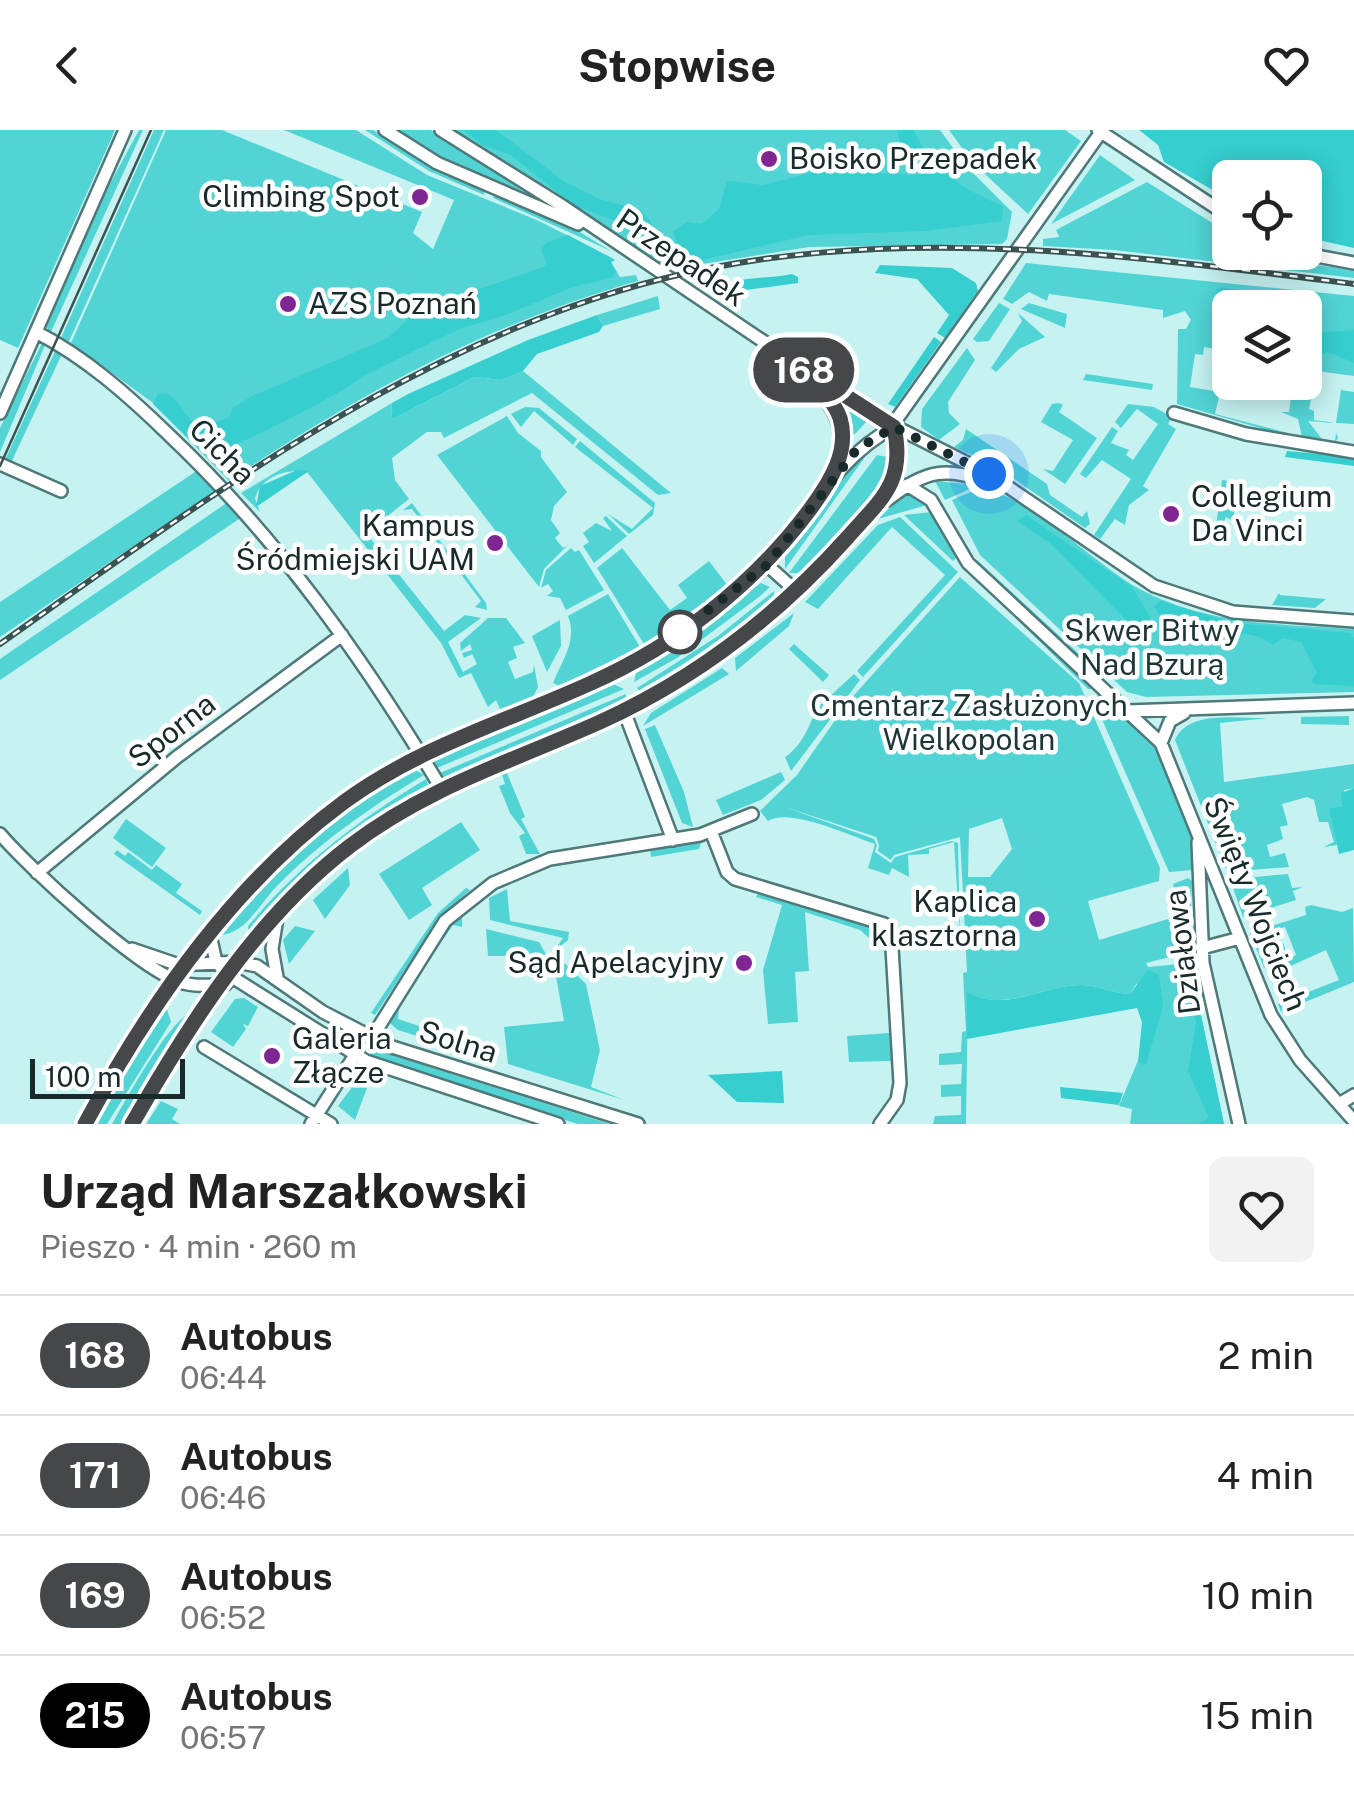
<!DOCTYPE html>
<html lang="pl">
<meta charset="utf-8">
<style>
body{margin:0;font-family:"Public Sans",sans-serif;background:#f2f2f2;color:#222;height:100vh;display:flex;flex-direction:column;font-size:38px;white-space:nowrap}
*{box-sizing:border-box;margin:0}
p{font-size:32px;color:#767676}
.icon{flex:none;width:55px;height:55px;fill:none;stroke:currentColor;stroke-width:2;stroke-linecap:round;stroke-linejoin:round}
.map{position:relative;height:994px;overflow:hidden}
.drawer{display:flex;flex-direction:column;background:#fff;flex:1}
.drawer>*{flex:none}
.badge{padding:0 20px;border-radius:32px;font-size:35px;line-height:65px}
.fabs{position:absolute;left:1212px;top:30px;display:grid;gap:20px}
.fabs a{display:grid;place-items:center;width:110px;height:110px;border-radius:15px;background:#fff;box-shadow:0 5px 25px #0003;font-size:50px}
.scale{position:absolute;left:30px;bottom:25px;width:155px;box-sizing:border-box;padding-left:10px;border:5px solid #192a2a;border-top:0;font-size:28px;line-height:35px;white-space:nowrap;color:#192a2a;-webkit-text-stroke:8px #fff;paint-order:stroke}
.you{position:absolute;width:50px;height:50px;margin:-25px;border:8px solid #fff;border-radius:50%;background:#1a73e8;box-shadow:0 0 0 15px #1a73e833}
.map>.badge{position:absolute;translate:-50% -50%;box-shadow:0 0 0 5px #fff}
.round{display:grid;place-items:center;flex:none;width:105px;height:105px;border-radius:15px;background:#f2f2f2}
.headline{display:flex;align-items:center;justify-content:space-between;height:170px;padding:0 40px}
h1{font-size:48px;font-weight:700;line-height:75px}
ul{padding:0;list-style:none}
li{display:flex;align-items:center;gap:30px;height:120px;padding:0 40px;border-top:2px solid #e0e0e0}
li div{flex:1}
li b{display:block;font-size:38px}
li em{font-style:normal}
li .badge{min-width:110px;font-weight:700;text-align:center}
header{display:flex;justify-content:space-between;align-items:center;height:130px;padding:0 40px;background:#fff;font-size:45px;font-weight:700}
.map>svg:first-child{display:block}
.green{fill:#52d4d5;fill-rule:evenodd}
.forest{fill:#36cecf}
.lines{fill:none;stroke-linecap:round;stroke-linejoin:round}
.minor-casing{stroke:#4f7878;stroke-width:16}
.minor{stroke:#fff;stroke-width:11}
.tram{stroke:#3b5252;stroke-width:2.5}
.rail-casing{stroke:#3b5252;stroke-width:6}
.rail{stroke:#fff;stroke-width:2.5;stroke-dasharray:8;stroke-linecap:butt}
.line-casing{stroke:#fff;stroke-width:22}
.line{stroke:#45484a;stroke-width:15}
.walk{stroke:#192a2a;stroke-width:10;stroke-dasharray:0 18}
.poi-dot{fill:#7f2693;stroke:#fff;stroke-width:4}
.stop-dot{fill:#fff;stroke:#45484a;stroke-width:5}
.labels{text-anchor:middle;stroke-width:9;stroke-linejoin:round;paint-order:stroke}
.poi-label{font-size:30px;fill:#192a2a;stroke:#fff;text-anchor:start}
.street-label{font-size:30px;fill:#192a2a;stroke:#fff}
.park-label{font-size:30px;fill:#1e3736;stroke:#fff}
</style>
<header><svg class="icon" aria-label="back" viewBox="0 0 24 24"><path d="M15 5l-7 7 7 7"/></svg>Stopwise<svg class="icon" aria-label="heart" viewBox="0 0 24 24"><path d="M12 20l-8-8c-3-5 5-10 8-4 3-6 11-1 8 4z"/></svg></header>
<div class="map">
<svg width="1354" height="994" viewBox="0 0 1354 994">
<rect width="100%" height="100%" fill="#c6f3f2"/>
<path class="green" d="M 0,0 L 115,0 L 18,218 L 0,210 Z
M 139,0 L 143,0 L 50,204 L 46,195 L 107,59 Z
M 154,0 L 164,0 L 67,216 L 60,210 Z
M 166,0 L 222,0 L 422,82 L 413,103 L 433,119 L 454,70 L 284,0 L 356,0 L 427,45 L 539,91 L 608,126 L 615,130 L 611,132 L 620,147 L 636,145 L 638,151 C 490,193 357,265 229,351 L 153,273 L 71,213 Z
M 365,0 L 373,0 L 424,32 L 485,60 L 484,65 L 429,41 Z
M 393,0 L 431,0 L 526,63 L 447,32 Z
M 451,0 L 940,0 L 967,37 L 1012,82 L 1007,109 L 1002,114 L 809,117 L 664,140 Z
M 949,0 L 1065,0 L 1081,11 L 1028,84 L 973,33 Z
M 1100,25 L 1135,50 L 1051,94 Z
M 1147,52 L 1222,99 L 1223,89 L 1230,94 L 1230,122 L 1276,123 L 1309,134 L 1354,140 L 1354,148 L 1114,120 L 1043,116 L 1043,109 L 1059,107 L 1056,100 Z
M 495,64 L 565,93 L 611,121 L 493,68 Z
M 1026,133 L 1354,166 L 1354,246 L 1317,241 L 1309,279 L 1314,281 L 1314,290 L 1336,293 L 1341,260 L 1354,262 L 1354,294 L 1308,291 L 1322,309 L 1335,311 L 1336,303 L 1338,307 L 1336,312 L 1302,307 L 1298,289 L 1281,282 L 1289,282 L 1293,253 L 1305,252 L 1305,178 L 1230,178 L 1230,221 L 1204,217 L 1203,225 L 1195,224 L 1190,257 L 1220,262 L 1215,284 L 1288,303 L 1284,305 L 1177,274 L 1178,199 L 1186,199 L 1191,190 L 1185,181 L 1163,188 L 1163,180 L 1049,164 L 1047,171 L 1029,162 L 1012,174 L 1003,169 Z
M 658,166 L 660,179 L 603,196 L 597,185 Z
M 999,173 L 1010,179 L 989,211 L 977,212 L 973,209 Z
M 1029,173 L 1067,184 L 1065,198 L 1021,179 Z
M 1018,183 L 1045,207 L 1019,219 L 996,242 L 991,238 L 1022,191 Z
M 42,213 L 46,213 L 0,322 L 0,298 Z
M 967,218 L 975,230 L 948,272 L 949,283 L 960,294 L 939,310 L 921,297 L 922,279 Z
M 56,219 L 62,224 L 10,335 L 4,332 Z
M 523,241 L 671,363 L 658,365 L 532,263 L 444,308 L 441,302 L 427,302 L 392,328 L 395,350 L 409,369 L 366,403 L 444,501 L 465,485 L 481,488 L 448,512 L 463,542 L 477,534 L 472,524 L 464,528 L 462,523 L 472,520 L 470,514 L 461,521 L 460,513 L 488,488 L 506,488 L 525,513 L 513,517 L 517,528 L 508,532 L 515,549 L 533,542 L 534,535 L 538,557 L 533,567 L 500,579 L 496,570 L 488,577 L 471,543 L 459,548 L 441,513 L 307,342 C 286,338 262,347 255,368 L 260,382 L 241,363 L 392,273 L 391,290 L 474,247 L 502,250 Z
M 1086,244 L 1153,254 L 1152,260 L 1083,250 Z
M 837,268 L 867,291 L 854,305 L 846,301 Z
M 1059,273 L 1063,275 L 1059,282 L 1097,308 L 1065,354 L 1043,339 L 1053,341 L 1073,310 L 1041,292 L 1052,274 Z
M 1128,274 L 1154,277 L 1172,287 L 1168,294 L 1176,299 L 1143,356 L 1149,360 L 1129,375 L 1125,395 L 1115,389 L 1100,409 L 1094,405 L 1131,349 L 1102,330 L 1086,348 L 1080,344 L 1112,297 L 1118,301 L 1111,313 L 1129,320 L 1126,325 L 1133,330 L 1158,294 L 1137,279 L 1121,298 L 1115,292 Z
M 525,277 L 539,278 L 577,309 L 573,315 L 534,281 L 521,297 L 511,284 Z
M 507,286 L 518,303 L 541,321 L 541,327 L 567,362 L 554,376 L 551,390 L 560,403 L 555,408 L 563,418 L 568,415 L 544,439 L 539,457 L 437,325 Z
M 966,299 L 1047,354 L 1050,365 L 1082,387 L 1087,381 L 1090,394 L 1085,398 L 997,337 L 954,317 L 963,310 Z
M 580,311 L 655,373 L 653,385 L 629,404 L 608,384 L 632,399 L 653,378 L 575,317 Z
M 864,323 L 865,327 L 785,439 L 785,423 L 853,328 Z
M 877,325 L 892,328 L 881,360 L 805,443 L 789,443 Z
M 198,340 L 216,360 L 0,507 L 0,472 Z
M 1222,350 L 1238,352 L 1233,391 L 1226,387 L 1222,397 L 1216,396 Z
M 935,351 L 976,355 L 977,356 L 945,370 Z
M 980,358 C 1026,364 1094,433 1136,457 C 1204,495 1278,494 1354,499 L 1354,562 L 1146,567 L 1127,562 L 980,425 L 952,370 Z
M 905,363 L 911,363 L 927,375 L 878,389 Z
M 228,372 L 239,389 L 0,550 L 0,529 Z
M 412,373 L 486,473 L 487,480 L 475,477 L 481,471 L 412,379 L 403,380 Z
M 932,382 L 956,428 L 953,431 L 904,385 Z
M 606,386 L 627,406 L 594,433 L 583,416 L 589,412 L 583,403 L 596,393 L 612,401 L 603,388 Z
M 900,387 L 958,442 L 863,547 L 857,541 L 945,445 L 892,397 L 818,479 L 805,472 L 878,395 Z
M 571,418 L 575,422 L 579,420 L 604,460 L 566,480 L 560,468 L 547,466 L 553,461 L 548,454 L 541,458 L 546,440 Z
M 622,418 L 670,480 L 687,468 L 678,455 L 709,431 L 728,456 L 644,514 L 597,438 Z
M 977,430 L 1102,545 L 1101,548 L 975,432 Z
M 967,440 L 1093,557 L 1092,559 L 1088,559 Z
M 960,447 L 1079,553 L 1160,738 L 1159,751 L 1088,771 L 1099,810 L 1168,789 L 1190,822 L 1146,833 L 1148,837 L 1190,833 L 1224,994 L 1130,994 L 1132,979 L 1119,976 L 1152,897 L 1137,853 L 1130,864 C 1113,864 1099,855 1084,855 C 1042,854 1009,883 968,863 L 966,994 L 933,994 L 935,986 L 961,985 L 961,966 L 941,967 L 941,955 L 961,954 L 962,934 L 939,935 L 939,924 L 961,922 L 962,902 L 966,901 L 963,843 L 967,842 L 960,707 L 894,725 L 891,730 L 878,721 L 879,715 L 876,707 L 785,677 L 874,709 L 877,715 L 875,722 L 891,733 L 895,727 L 952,711 L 958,713 L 960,806 L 954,712 L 929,719 L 929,724 L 908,725 L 909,747 L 892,738 L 889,745 L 868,738 L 875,714 C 851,706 789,677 768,691 L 760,681 L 797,645 L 847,573 ZM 1002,688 L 1012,719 L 990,747 L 968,747 L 969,699 Z
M 761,453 L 770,457 L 759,467 L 677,528 L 634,552 L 638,535 Z
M 774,461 L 774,472 C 735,507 690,536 645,563 L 639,561 L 637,558 L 718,506 Z
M 1279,463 L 1280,465 L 1326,469 L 1315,478 L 1272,475 Z
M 608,464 L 640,517 L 559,556 L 553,553 C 561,532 578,511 568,486 Z
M 794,483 L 789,496 L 736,541 L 735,528 Z
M 560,490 L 561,516 L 547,542 L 532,506 Z
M 794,514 L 829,545 L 823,552 L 789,519 Z
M 722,538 L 729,544 L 643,596 L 651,583 Z
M 854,544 L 860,550 L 791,641 L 785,627 C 800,618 811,595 815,580 Z
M 609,552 L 624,559 L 437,638 L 434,629 L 440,621 Z
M 1099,563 C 1117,579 1137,594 1152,613 C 1171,637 1199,711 1193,740 L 1169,742 L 1094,571 Z
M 626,564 L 625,574 L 446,649 L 440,643 Z
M 1349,586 L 1349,595 L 1301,594 L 1301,587 Z
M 1268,588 L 1220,593 L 1224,652 L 1354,634 L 1354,658 L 1344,660 L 1344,673 L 1331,686 L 1337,715 L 1323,717 L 1334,712 L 1328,692 L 1319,692 L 1314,670 L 1307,667 L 1282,674 L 1288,695 L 1280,697 L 1283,709 L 1267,715 L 1270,727 L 1285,723 L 1289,737 L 1227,742 L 1175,610 C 1188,579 1240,589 1268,588 Z
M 655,595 L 684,662 L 693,697 L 682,693 L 645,599 Z
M 410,637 L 424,645 C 369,678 320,712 275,758 C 259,775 244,806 218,805 L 306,707 Z
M 781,642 L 785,650 L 761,670 L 723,685 L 716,670 Z
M 507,643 L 525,687 L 521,689 L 540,724 L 526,724 L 519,706 L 525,703 L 510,683 L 499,656 L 505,654 L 502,645 Z
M 426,649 L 429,657 L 344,713 L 249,803 L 248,796 C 299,735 358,690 426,649 Z
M 126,689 L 166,718 L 152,737 L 113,708 Z
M 461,692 L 480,720 L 422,758 L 432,775 L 409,790 L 379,744 Z
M 702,710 L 699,719 L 651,727 L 650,718 Z
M 117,720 L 125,726 L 128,722 L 152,740 L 156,735 L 182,754 L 176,763 L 202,781 L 200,785 L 114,724 Z
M 348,738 L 350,755 L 325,789 L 313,770 Z
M 1288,744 L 1292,758 L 1303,757 L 1293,761 L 1296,770 L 1243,787 L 1230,749 Z
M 1188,748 L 1192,751 L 1190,799 L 1184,797 L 1173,754 Z
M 466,758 L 470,760 L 441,786 L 375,885 L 371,883 L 438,783 Z
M 507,759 L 510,791 L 569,802 L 568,810 L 553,822 L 586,854 L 600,920 L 591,957 L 624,970 L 508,934 L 504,897 L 564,891 L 552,824 L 563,808 L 490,790 L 489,768 Z
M 759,762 L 876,797 L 887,809 L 887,824 L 860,800 L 805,782 L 809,841 L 795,842 L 798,892 L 768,894 L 763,840 L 782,775 L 756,767 Z
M 1311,775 L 1342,782 L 1353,778 L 1354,852 L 1281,882 L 1278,874 L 1339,850 L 1326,820 L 1284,839 L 1280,834 L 1283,813 L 1289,828 L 1296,825 L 1285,797 L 1267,802 L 1271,814 L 1277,812 L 1278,823 L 1264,838 L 1250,803 L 1306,785 L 1305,777 Z
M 462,781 L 462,797 L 453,795 L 400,871 L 398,889 L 474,914 L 484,920 L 484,927 L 398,900 L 385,889 L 441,801 Z
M 295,796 L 315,801 L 289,834 L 283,810 Z
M 486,799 L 539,812 L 547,826 L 548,849 L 545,826 L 488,826 Z
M 244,868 L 258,877 L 248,896 L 243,894 L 246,899 L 233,917 L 211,902 L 235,869 Z
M 166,876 L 171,892 L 107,994 L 92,994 Z
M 194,881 L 122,994 L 112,994 C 126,970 170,887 194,881 Z
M 889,903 L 891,931 L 849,932 L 847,906 Z
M 367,915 L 395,926 L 610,994 L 578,994 L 391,936 L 362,922 Z
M 361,945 L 370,950 L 355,990 L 338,976 Z
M 161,971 L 178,979 L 172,989 L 180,994 L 146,994 Z"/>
<path class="forest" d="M 464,0 L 496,0 L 565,52 L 599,69 L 641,80 L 651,92 L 649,99 L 636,99 L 573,75 L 511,25 L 482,15 Z
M 897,0 L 913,0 C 936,43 961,58 1003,76 L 1002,91 L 925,101 L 809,105 L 690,133 L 681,131 L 673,101 L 687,92 L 702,94 L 719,79 L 727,51 L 763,55 L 818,41 L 922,45 L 927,36 L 901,18 Z
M 1139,0 L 1354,0 L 1354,118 L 1305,107 L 1305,48 L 1230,48 L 1230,70 L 1164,32 L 1158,15 Z
M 568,105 L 615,130 L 611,132 L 616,142 L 611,148 L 573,157 L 503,186 L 459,199 L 361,247 C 350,260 222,326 204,324 L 153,274 L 158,264 L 168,264 C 194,284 183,304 228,288 L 233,278 L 252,266 L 388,208 L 416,181 L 543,137 L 547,133 L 541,120 L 546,113 Z
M 880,135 L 952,138 L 976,153 L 978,161 L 945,208 L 937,203 L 949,185 L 917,149 L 875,143 Z
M 792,144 L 798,147 L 798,153 L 739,161 L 731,169 L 715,163 C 729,144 769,150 792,144 Z
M 1223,157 L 1295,171 L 1299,177 L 1255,177 L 1218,167 L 1216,160 Z
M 597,185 L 603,196 L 599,202 L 537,224 L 523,241 L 502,250 L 474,247 L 391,290 L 392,273 L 408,264 L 528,210 Z
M 1305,187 L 1314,203 L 1354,200 L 1354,233 L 1328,222 L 1305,227 Z
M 934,207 L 941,212 L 895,277 L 888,274 Z
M 1287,321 L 1354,327 L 1354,336 L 1285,327 Z
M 297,340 L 309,341 L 256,377 L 260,356 Z
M 1026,385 L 1132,457 L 1151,488 L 1141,494 L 1125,489 L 1051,414 L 1017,391 Z
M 1161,471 L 1234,493 L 1350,503 L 1354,508 L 1354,556 L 1314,554 L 1311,550 L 1317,543 L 1301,512 L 1283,508 L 1273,515 C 1245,495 1233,511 1205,500 L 1196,504 L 1170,502 L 1154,476 Z
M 1354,658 L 1354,720 L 1339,724 L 1329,679 L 1342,676 L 1341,663 Z
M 1190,833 L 1224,994 L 1197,994 L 1209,988 L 1188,941 L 1196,892 L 1180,840 L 1181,835 Z
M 1148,840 L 1159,845 L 1163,876 L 1146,935 L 1138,932 L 1142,892 L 1137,878 L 967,909 L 967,862 C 1008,884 1042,854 1083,855 C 1099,855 1113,864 1130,864 Z
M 782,941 L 784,973 L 737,972 L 708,945 Z
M 1060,957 L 1123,963 L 1119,975 L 1061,968 Z"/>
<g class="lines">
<g class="minor-casing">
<path id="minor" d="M 385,0 L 437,33 L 578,94
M 441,0 L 564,77 L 874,286 L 989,344 L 1154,456 L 1233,482 L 1354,491
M 1098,0 L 1230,87
M 1295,122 L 1354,133
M 36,202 C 85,227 129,266 168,304 C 278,408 364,529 441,658
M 806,248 C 837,278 848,298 835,340
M 0,283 L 125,0
M 1174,283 L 1246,304 L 1354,322
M 0,334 L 61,361
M 907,355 L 931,370 L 968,433 L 1161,613 L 1271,885 L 1300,930 L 1354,991
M 887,370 C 928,339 945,336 993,354
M 767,435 L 796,461
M 624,581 L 673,710
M 1127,581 L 1354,573
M 1161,613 L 1170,591 L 1184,583
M 711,701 L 727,742 L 735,749 L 884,794 L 891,801 L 900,953 L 897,970 L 880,994
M 0,704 C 30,739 138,838 180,852 C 194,857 211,855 226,854
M 1198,712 L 1203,833 L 1239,994
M 37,743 L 177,627 L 342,505
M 277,788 L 272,819 L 277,847
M 210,805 L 216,832 L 229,845 L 366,931 L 558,994
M 1202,818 L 1240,808
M 132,819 L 179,835 L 237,832 L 257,836 L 323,882 L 389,916 L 638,994
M 371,909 L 445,791 L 493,753 L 550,729 L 700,705 L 752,684
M 204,917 L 331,994
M 1339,974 L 1354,965
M 85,994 C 165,847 272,701 423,623 C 477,596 536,579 591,554 C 635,533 676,507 714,478 C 736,462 760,445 777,423 C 814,377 840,325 894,297
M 132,994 C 191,892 260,782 356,711 C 434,654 514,631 600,592 C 689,552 771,492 836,419 C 855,399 884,375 894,350 C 902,329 891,309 896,290 L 1101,2
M 311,994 L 355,925"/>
</g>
<use href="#minor" class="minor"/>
<path class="tram" d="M 0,336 L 151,0"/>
<g class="rail-casing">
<path id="rail" d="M 0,514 C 225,355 459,179 738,133 C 943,99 1150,128 1354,154"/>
</g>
<use href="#rail" class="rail"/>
</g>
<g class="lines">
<g class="line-casing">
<path id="line" d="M 85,994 C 149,875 234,753 344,672 C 419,617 505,592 589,554 C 677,515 754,455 811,378 C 830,352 850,321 840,288 C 832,264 801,243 784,226 L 894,297 C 906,353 881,369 847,408 C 778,485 695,549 600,592 C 513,631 427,657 350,716 C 257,787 190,893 132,994"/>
</g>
<use href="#line" class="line"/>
<path class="walk" d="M 680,502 L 767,435 L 857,319 L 894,297 L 989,344"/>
</g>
<g class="poi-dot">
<circle cx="769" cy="29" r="10"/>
<circle cx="420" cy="67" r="10"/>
<circle cx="288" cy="174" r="10"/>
<circle cx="1171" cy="384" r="10"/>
<circle cx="495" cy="413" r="10"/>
<circle cx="1037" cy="789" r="10"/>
<circle cx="744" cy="833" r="10"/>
<circle cx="272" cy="926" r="10"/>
</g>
<circle class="stop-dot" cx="680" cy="502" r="20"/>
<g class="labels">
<g class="poi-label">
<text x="789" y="39">Boisko Przepadek</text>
<text x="400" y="77" text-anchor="end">Climbing Spot</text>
<text x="308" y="184">AZS Poznań</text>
<text x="1191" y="377">Collegium<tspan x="1191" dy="34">Da Vinci</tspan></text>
<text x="475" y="406" text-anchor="end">Kampus<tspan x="475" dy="34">Śródmiejski UAM</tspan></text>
<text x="1017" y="782" text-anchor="end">Kaplica<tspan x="1017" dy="34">klasztorna</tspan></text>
<text x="724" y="843" text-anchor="end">Sąd Apelacyjny</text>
<text x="292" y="919">Galeria<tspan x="292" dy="34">Złącze</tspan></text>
</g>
<g class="street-label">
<text transform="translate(681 128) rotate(34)" y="10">Przepadek</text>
<text transform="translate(222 322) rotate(45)" y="10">Cicha</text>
<text transform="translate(172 601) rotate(-38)" y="10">Sporna</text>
<text transform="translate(1255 774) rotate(68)" y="10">Święty Wojciech</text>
<text transform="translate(1183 822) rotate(-97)" y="10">Działowa</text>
<text transform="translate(458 912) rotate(17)" y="10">Solna</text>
</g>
<g class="park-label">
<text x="1152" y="511">Skwer Bitwy<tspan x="1152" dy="34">Nad Bzurą</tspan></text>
<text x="969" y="586">Cmentarz Zasłużonych<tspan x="969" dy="34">Wielkopolan</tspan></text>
</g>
</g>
</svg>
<div class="fabs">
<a><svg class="icon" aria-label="locate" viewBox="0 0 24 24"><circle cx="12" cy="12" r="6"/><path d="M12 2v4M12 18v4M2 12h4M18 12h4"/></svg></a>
<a><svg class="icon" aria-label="layers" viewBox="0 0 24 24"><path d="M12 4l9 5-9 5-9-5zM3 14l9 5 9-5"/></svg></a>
</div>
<div class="scale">100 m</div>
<div class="you" style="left:989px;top:344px"></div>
<b class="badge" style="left:804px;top:240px;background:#45484a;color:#fff">168</b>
</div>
<section class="drawer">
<div class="headline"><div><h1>Urząd Marszałkowski</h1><p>Pieszo · 4 min · 260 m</p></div><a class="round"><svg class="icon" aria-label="heart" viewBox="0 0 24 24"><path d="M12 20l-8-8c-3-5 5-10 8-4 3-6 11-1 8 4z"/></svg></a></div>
<ul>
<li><span class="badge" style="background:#45484a;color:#fff">168</span><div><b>Autobus</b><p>06:44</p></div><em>2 min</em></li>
<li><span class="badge" style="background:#45484a;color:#fff">171</span><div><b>Autobus</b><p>06:46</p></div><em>4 min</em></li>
<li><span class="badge" style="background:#45484a;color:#fff">169</span><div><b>Autobus</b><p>06:52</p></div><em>10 min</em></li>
<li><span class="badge" style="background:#000;color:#fff">215</span><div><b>Autobus</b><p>06:57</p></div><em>15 min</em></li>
</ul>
</section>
